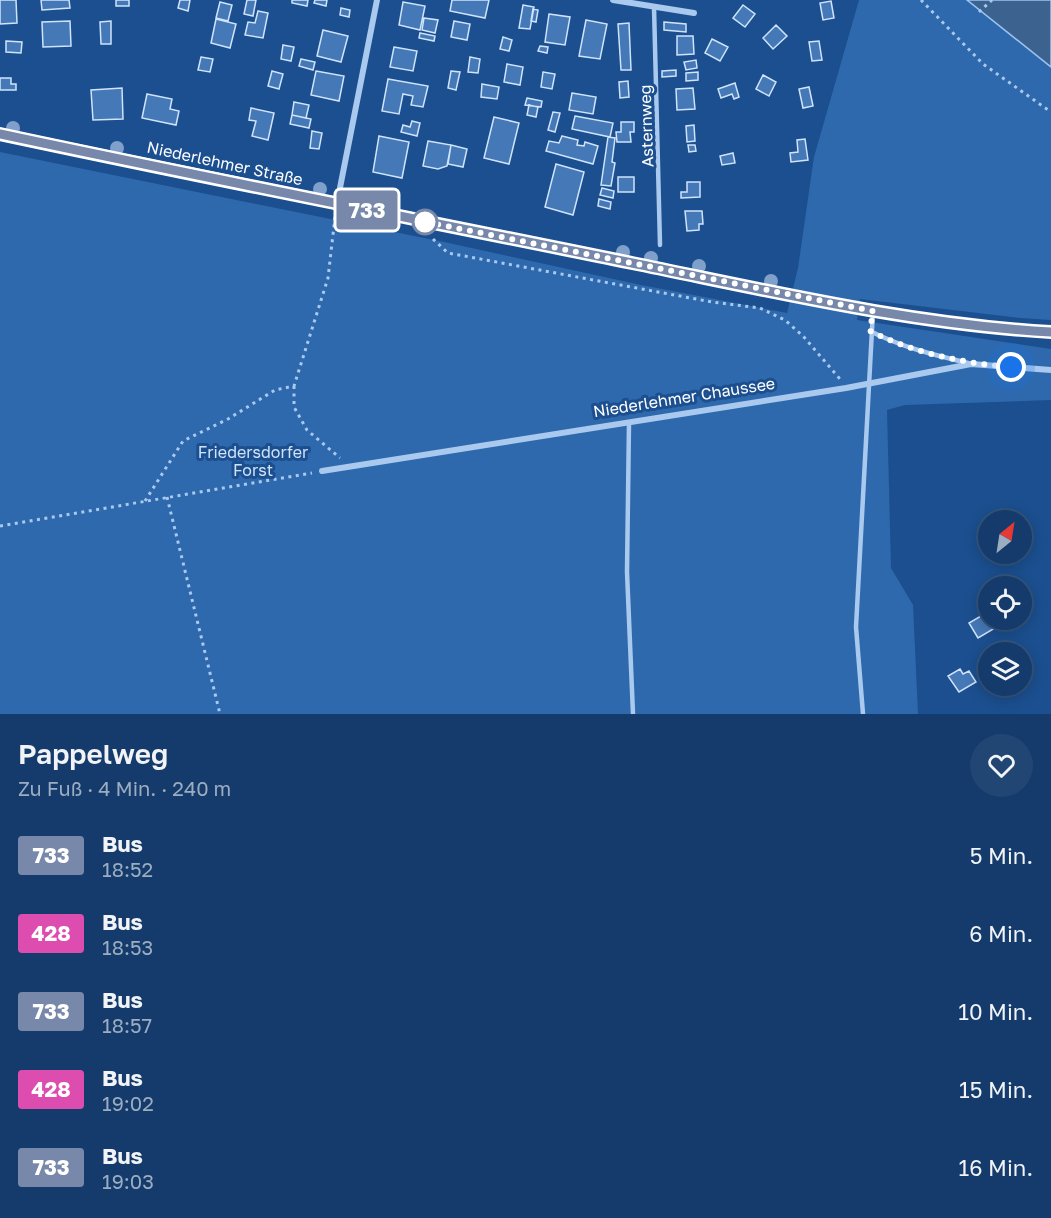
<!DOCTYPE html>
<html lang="de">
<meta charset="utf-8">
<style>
body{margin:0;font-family:"Golos Text",sans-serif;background:#214673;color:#f1f3f6;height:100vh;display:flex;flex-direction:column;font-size:22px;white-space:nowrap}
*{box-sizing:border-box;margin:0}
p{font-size:20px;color:#9dadc1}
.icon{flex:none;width:33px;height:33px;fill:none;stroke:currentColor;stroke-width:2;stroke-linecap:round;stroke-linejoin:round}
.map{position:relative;height:714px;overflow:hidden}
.sheet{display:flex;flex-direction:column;background:#143b6b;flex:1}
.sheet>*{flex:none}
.badge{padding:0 12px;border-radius:4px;font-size:21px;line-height:39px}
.needle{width:39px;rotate:30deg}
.fabs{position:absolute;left:978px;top:510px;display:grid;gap:12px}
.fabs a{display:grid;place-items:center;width:54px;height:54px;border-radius:50%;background:#143b6b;box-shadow:0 3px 15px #0003,0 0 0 2px #33557e;font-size:30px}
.you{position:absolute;width:30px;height:30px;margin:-15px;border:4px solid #fff;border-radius:50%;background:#1a73e8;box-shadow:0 0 0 9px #1a73e833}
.map>.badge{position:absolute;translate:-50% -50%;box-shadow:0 0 0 3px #fff}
.round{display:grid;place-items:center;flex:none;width:63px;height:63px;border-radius:32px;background:#214673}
.overview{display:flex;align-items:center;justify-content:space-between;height:102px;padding:0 18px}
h1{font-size:28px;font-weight:600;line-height:45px}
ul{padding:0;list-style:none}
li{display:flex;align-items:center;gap:18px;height:78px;padding:0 18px}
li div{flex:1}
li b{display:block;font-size:22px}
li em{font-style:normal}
li .badge{min-width:66px;font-weight:700;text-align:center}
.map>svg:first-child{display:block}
.green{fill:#2e69ad}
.water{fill:#3c6290;stroke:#9cc4f0;stroke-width:1.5}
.building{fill:#4478b7;stroke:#cfe3fa;stroke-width:1.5}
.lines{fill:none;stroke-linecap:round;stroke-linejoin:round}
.path{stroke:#a9c9ee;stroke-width:3;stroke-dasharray:3 4.5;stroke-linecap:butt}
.service{stroke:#a9c9ee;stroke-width:4.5}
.minor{stroke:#a9c9ee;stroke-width:6}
.secondary{stroke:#d6e6fa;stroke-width:12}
.tree{fill:#7ea0ca}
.line-casing{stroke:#fff;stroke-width:14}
.line{stroke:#78a;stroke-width:9}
.walk{stroke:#fff;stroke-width:6;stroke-dasharray:0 10.8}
.stop-dot{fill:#fff;stroke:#78a;stroke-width:3}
.labels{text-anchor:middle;stroke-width:6;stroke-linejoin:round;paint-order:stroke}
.street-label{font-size:16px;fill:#fff;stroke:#1b4f8f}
.park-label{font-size:16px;fill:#cfe3fa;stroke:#1b4f8f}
</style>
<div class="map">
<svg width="1051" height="714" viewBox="0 0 1051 714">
<rect width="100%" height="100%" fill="#1b4f8f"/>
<path class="green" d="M 859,0 L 967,0 L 1051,67 L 1051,320 L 1020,318 L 860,299 L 857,320 L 1051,349 L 1051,400 L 905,405 L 887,410 L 891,568 L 913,605 L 918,714 L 0,714 L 0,152 L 444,242 L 641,285 L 787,313 L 798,268 L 814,157 Z"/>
<path class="water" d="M 967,0 L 1051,0 L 1051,67 Z"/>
<path class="building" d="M 0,0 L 16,0 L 17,23 L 0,24 Z
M 41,0 L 69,0 L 70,8 L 42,10 Z
M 116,0 L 129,0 L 129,6 L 116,6 Z
M 180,0 L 190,0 L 188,11 L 178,8 Z
M 247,0 L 256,0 L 253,16 L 244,14 Z
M 292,0 L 308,0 L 307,6 L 292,3 Z
M 315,0 L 327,0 L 326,6 L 314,3 Z
M 452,0 L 489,0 L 485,18 L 450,11 Z
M 831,1 L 834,18 L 823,20 L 820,3 Z
M 220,2 L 232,5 L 228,21 L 216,18 Z
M 403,2 L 425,6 L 420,30 L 399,25 Z
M 523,5 L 534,7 L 530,29 L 519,28 Z
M 743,5 L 755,14 L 745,27 L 733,18 Z
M 341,8 L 350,10 L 349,17 L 340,15 Z
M 533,9 L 538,10 L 536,22 L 531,21 Z
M 258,11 L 268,13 L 263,38 L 245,35 L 248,22 L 255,23 Z
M 549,14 L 570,17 L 565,45 L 545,42 Z
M 424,18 L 438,20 L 435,33 L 422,30 Z
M 216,19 L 236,24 L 230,48 L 211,43 Z
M 586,20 L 607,24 L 600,59 L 579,56 Z
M 70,21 L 71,46 L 43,47 L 42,22 Z
M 111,21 L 111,44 L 101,44 L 100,22 Z
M 454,21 L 470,24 L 467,40 L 451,37 Z
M 664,22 L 686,24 L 686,32 L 664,30 Z
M 629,23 L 631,70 L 621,70 L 618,24 Z
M 776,25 L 787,36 L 773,49 L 763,38 Z
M 323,30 L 348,36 L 341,62 L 317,56 Z
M 420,33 L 435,36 L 434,41 L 419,38 Z
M 677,36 L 693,36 L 694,54 L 677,55 Z
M 503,37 L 512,40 L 509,51 L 500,49 Z
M 712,39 L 728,47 L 720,61 L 705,53 Z
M 6,41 L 22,42 L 21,53 L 6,52 Z
M 819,41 L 822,60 L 812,61 L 809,42 Z
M 283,45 L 294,47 L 291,61 L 281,59 Z
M 540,46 L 548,47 L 547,53 L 538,51 Z
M 394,47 L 417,51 L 413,71 L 390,67 Z
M 201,57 L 213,59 L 210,72 L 198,70 Z
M 470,57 L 480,59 L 478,73 L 468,72 Z
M 301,59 L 315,62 L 313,70 L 299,66 Z
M 696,60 L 697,68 L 686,70 L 684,62 Z
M 507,64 L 523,67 L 520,85 L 504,82 Z
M 676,70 L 676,76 L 662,77 L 662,71 Z
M 272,71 L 283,74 L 279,89 L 268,86 Z
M 316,71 L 344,76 L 339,101 L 311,95 Z
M 451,71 L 460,72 L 456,90 L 448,88 Z
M 543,72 L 555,74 L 552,89 L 541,87 Z
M 698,72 L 698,80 L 686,81 L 686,73 Z
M 763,75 L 776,82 L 769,96 L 756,89 Z
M 0,78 L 11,78 L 11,84 L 16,84 L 16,90 L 0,90 Z
M 388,79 L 428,86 L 423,107 L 411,105 L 413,96 L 403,94 L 399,114 L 382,111 Z
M 628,81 L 629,97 L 620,98 L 619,82 Z
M 735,83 L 739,97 L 734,99 L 732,94 L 721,98 L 718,89 Z
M 482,84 L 499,87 L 497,99 L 481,97 Z
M 809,87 L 813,106 L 803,108 L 799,89 Z
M 122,88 L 123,119 L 93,120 L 91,90 Z
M 693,88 L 695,109 L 677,110 L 676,89 Z
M 572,93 L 596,97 L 593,114 L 569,110 Z
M 147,94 L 172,99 L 170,109 L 179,111 L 176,125 L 142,118 Z
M 527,98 L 542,101 L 541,107 L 525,105 Z
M 294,102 L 309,105 L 306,118 L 292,115 Z
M 529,105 L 538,107 L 536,117 L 527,115 Z
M 251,108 L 274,113 L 268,140 L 252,136 L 256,121 L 249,120 Z
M 553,112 L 560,113 L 555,132 L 548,130 Z
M 292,115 L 311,119 L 309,128 L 290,124 Z
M 575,116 L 613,123 L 610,137 L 572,129 Z
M 494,117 L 519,123 L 509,164 L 484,158 Z
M 412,121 L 420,123 L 417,136 L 401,132 L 403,125 L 410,127 Z
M 621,122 L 634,122 L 634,132 L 630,132 L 631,142 L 617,142 L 616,132 L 621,132 Z
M 694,125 L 695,141 L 687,142 L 686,126 Z
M 312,131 L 322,133 L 319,149 L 310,148 Z
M 379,136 L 409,142 L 402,178 L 373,172 Z
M 562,136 L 578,140 L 577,145 L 584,146 L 585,142 L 598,146 L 593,164 L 546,151 L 549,141 L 559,143 Z
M 608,137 L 615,138 L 612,162 L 615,163 L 611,186 L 601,185 Z
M 805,139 L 808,160 L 791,162 L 790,153 L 798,152 L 797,140 Z
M 428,141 L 451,145 L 447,166 L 438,169 L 423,166 Z
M 451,145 L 467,149 L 463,167 L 448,164 Z
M 688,145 L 695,145 L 696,151 L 689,152 Z
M 733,153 L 735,163 L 722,165 L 720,156 Z
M 556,164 L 584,172 L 573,215 L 545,207 Z
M 618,177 L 634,177 L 634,192 L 618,192 Z
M 687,182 L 700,182 L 700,197 L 681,198 L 681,192 L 687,192 Z
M 602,188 L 614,191 L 613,198 L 600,195 Z
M 599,199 L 611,202 L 610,209 L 598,206 Z
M 685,211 L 702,211 L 703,224 L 699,224 L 699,230 L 687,231 Z
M 986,613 L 995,628 L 978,638 L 969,623 Z
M 960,669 L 963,674 L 969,671 L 976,682 L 959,692 L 948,676 Z"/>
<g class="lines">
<path class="path" d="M 921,0 L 983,64 L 1051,112
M 979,12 L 992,0
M 433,239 L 448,253 L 712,302 L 760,308 L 785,320 L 803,336 L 840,379
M 294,386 L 294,407 L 307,430 L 340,458
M 167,497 L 220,714
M 145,501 L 183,441 L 228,419 L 275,390 L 294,386 L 328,278 L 335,217
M 0,526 L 312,473"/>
<path class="service" d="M 654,7 L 660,245
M 870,331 C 901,347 934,355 968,363
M 629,423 L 627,572 L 633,714
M 863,714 L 856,627 L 873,311"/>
<path class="minor" d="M 613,0 L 694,13
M 337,203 L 377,0
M 322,471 L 846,388 L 971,364 L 1051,370"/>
<path class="secondary" d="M 0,134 C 207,177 414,219 622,261 C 763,289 906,324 1051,332"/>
</g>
<g class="tree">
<circle cx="13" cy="128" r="7"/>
<circle cx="117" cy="148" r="7"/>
<circle cx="320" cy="189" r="7"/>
<circle cx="369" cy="201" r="7"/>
<circle cx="623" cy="252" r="7"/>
<circle cx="651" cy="258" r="7"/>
<circle cx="699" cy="266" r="7"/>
<circle cx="771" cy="281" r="7"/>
</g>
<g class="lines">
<g class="line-casing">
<path id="line" d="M 0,134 C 210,179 421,220 632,263 C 771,291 910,324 1051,332"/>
</g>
<use href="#line" class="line"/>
<path class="walk" d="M 425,222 L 421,221 L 873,311 L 870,331 C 914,353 962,363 1011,367"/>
</g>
<circle class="stop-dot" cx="425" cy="222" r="12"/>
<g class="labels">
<g class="street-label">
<text transform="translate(646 126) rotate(-92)" y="6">Asternweg</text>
<text transform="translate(225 163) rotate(12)" y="6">Niederlehmer Straße</text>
<text transform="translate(684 397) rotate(-9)" y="6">Niederlehmer Chaussee</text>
</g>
<g class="park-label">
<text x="253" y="458">Friedersdorfer<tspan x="253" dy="18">Forst</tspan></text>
</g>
</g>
</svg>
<div class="fabs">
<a><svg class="needle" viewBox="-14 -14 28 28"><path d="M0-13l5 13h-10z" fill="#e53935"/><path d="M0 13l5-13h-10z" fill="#9dadc1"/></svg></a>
<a><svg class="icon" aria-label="locate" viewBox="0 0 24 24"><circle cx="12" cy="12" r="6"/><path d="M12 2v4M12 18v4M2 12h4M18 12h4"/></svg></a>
<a><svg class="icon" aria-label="layers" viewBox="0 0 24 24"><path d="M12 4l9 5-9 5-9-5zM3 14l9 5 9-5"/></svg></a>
</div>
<div class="you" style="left:1011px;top:367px"></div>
<b class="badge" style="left:367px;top:210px;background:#78a;color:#fff">733</b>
</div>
<section class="sheet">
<div class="overview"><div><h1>Pappelweg</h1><p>Zu Fuß · 4 Min. · 240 m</p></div><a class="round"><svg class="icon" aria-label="heart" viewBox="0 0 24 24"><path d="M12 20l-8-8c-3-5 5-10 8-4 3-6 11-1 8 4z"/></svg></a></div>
<ul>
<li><span class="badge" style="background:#78a;color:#fff">733</span><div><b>Bus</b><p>18:52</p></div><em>5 Min.</em></li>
<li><span class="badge" style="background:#dd4daf;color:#fff">428</span><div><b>Bus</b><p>18:53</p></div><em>6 Min.</em></li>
<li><span class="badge" style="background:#78a;color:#fff">733</span><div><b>Bus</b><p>18:57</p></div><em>10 Min.</em></li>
<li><span class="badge" style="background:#dd4daf;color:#fff">428</span><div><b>Bus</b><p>19:02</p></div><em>15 Min.</em></li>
<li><span class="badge" style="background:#78a;color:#fff">733</span><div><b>Bus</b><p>19:03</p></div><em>16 Min.</em></li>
</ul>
</section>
